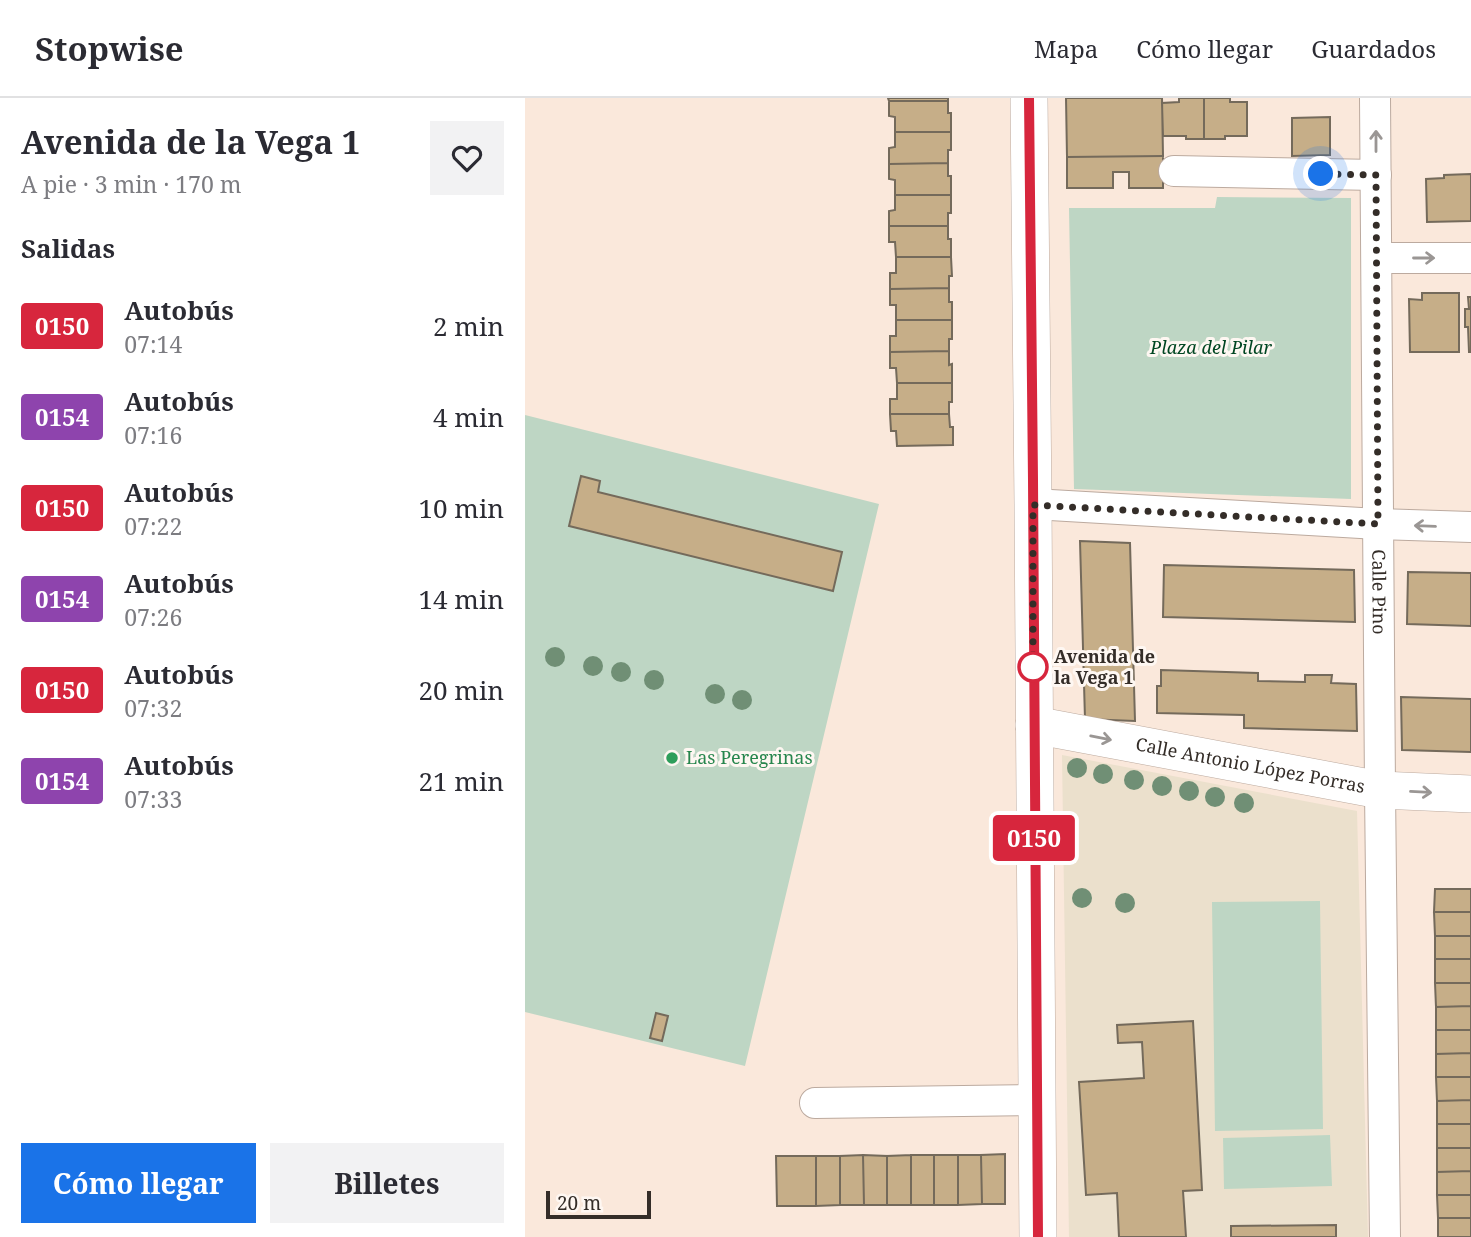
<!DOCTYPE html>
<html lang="es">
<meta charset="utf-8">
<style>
body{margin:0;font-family:"Noto Serif",serif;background:#f2f2f3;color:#2b2b33;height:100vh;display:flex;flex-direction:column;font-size:26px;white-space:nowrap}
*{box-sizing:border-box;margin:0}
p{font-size:23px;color:#7c7c81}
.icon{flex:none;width:38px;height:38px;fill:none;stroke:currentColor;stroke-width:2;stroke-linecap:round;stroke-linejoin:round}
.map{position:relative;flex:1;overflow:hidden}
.panel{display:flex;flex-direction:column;background:#fff;width:525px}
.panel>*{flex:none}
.badge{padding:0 14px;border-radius:5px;font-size:24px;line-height:46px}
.scale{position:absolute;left:21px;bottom:18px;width:105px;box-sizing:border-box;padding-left:7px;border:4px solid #342d28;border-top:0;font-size:19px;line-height:24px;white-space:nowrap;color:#342d28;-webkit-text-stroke:5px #fef7f2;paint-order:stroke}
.you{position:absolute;width:35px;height:35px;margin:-18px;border:5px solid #fff;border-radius:50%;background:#1a73e8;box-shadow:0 0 0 10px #1a73e833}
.map>.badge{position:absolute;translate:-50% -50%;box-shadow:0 0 0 4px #fff}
h2{padding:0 21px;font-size:26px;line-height:63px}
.round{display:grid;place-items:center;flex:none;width:74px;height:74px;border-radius:0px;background:#f2f2f3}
.overview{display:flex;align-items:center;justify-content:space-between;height:119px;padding:0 21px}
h1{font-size:33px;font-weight:700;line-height:52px}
.button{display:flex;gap:14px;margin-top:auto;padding:14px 21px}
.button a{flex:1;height:80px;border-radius:0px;background:#1a73e8;color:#fff;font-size:28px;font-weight:700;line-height:80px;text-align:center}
.button a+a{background:#f2f2f3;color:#2b2b33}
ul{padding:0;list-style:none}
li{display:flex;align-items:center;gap:21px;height:91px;padding:0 21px}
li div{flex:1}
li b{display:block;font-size:26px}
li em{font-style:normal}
li .badge{min-width:77px;font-weight:700;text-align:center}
header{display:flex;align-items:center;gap:42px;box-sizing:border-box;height:98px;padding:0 35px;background:#fff;border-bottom:2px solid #e1e1e2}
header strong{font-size:33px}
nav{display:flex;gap:38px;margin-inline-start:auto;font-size:24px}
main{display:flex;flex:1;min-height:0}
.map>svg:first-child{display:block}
.education{fill:#ebe0cc}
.green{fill:#bed6c4}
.building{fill:#c6ae88;stroke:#746a5b;stroke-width:2}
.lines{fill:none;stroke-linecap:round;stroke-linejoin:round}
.minor-casing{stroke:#bcaa9f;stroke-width:32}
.tertiary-casing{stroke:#bcaa9f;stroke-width:38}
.minor{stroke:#fff;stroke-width:30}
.tertiary{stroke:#fff;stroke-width:37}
.tree{fill:#708f75}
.oneway{stroke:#9a9694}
.line-casing{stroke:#fff;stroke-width:16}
.line{stroke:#d7263d;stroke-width:10}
.walk{stroke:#342d28;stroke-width:7;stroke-dasharray:0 12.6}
.stop-dot{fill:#fff;stroke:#d7263d;stroke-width:3.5}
.leisure-dot{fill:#2e9e5b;stroke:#fef7f2;stroke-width:2.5}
.labels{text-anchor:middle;stroke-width:6;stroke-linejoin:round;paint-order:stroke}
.park-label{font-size:18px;font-style:italic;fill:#004622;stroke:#fef7f2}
.street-label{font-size:18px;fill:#342d28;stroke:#fef7f2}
.stop-label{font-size:18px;font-weight:bold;fill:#342d28;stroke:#fef7f2;text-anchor:start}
.leisure-label{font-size:18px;fill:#27864d;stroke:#fef7f2;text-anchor:start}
</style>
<header>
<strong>Stopwise</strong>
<nav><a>Mapa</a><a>Cómo llegar</a><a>Guardados</a></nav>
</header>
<main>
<section class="panel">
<div class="overview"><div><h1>Avenida de la Vega 1</h1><p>A pie · 3 min · 170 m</p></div><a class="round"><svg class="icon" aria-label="heart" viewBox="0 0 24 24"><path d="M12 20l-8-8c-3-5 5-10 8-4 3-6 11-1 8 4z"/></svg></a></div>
<h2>Salidas</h2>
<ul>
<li><span class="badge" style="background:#d7263d;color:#fff">0150</span><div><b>Autobús</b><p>07:14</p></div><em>2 min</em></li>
<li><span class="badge" style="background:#8e44ad;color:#fff">0154</span><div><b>Autobús</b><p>07:16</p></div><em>4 min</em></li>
<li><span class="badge" style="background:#d7263d;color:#fff">0150</span><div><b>Autobús</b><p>07:22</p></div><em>10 min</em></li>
<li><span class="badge" style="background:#8e44ad;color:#fff">0154</span><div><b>Autobús</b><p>07:26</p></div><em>14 min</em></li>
<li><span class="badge" style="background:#d7263d;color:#fff">0150</span><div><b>Autobús</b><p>07:32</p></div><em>20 min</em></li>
<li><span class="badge" style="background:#8e44ad;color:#fff">0154</span><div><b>Autobús</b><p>07:33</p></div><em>21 min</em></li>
</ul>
<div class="button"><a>Cómo llegar</a><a>Billetes</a></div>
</section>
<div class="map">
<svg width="946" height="1139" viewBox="0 0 946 1139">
<rect width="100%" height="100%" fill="#fae8db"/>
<path class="education" d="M 537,657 L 832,713 L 843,1139 L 544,1139 Z"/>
<path class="green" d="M 692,99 L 826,100 L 826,401 L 549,391 L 544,110 L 690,110 Z
M 0,317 L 354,406 L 220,968 L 0,914 Z
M 795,803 L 798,1031 L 690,1033 L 687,804 Z
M 805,1037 L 807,1088 L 699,1091 L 698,1040 Z"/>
<path class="building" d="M 363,0 L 423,0 L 423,3 L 364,3 Z
M 541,0 L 637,0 L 638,58 L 542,59 Z
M 654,0 L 679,0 L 679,41 L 661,41 L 661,38 L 638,38 L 637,5 L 654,4 Z
M 679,0 L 705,0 L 705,4 L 722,4 L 722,38 L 700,38 L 700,41 L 679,41 Z
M 364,3 L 423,3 L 423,15 L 426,15 L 426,34 L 370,34 L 370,19 L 364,18 Z
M 805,19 L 805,57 L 767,58 L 767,20 Z
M 370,34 L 426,34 L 426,52 L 423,52 L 423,65 L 364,66 L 364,50 L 370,49 Z
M 638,58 L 638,90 L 604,90 L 604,74 L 588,74 L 588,90 L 542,90 L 542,59 Z
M 423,65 L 423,78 L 426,78 L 426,97 L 370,97 L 370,82 L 364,81 L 364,66 Z
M 946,76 L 946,123 L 902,124 L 901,81 L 919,80 L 919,77 Z
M 370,97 L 426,97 L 426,115 L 423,115 L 423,128 L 364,128 L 364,113 L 370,112 Z
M 364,128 L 423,128 L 423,141 L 426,141 L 426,159 L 371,159 L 370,144 L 364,144 Z
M 371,159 L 426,159 L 427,178 L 424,178 L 424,190 L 365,191 L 365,175 L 371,175 Z
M 424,190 L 424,204 L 427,204 L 427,222 L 371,222 L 371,207 L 365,207 L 365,191 Z
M 897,195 L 934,195 L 934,254 L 885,254 L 884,201 L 897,202 Z
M 943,199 L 946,199 L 946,254 L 944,254 L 943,229 L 940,229 L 940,211 L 944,211 Z
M 371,222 L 427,222 L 427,241 L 424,241 L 424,253 L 365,254 L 365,238 L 371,238 Z
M 424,253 L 424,267 L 427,266 L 427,285 L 372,285 L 371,270 L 365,270 L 365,254 Z
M 372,285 L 427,285 L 427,304 L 424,304 L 424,316 L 365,316 L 365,301 L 372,301 Z
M 365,316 L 424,316 L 425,329 L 428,329 L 428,347 L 372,348 L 371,333 L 366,333 Z
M 56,378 L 75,383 L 73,394 L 317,454 L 308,493 L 44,428 Z
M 555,443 L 605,445 L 610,623 L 560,621 Z
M 639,467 L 829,472 L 830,524 L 638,519 Z
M 883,474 L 946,475 L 946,528 L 882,526 Z
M 636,572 L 733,575 L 733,583 L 780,584 L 780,577 L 807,577 L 806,585 L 831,586 L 832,633 L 719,630 L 719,617 L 632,615 L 632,588 L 636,588 Z
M 876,599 L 946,601 L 946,654 L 877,652 Z
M 910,791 L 946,791 L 946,814 L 909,814 Z
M 909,814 L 946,814 L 946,838 L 910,838 Z
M 910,838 L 946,838 L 946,861 L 910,861 Z
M 910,861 L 946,861 L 946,885 L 910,885 Z
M 910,885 L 946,885 L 946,908 L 911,909 Z
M 946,908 L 946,932 L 911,932 L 911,909 Z
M 131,915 L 143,918 L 137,943 L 125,940 Z
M 668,923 L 677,1092 L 658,1093 L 661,1139 L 594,1139 L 592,1095 L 561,1097 L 554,984 L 619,980 L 617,944 L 593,945 L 592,927 Z
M 911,932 L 946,932 L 946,955 L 911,956 Z
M 946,955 L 946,979 L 911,979 L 911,956 Z
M 911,979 L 946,979 L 946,1002 L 912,1003 Z
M 946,1002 L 946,1026 L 912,1026 L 912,1003 Z
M 912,1026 L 946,1026 L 946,1050 L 912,1050 Z
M 912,1050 L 946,1050 L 946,1073 L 912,1074 Z
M 480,1056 L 480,1106 L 457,1106 L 456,1057 Z
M 338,1057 L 362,1058 L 362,1107 L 339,1107 Z
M 338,1057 L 339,1107 L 315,1107 L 315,1058 Z
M 386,1057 L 409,1057 L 409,1107 L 386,1107 Z
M 386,1057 L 386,1107 L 362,1107 L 362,1058 Z
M 409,1057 L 433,1057 L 433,1107 L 409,1107 Z
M 433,1057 L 456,1057 L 457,1106 L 433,1107 Z
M 251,1058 L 291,1058 L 291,1108 L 252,1108 Z
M 291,1058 L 315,1058 L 315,1107 L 291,1108 Z
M 946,1073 L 946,1097 L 912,1097 L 912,1074 Z
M 912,1097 L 946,1097 L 946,1120 L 913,1120 Z
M 913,1120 L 946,1120 L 946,1139 L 913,1139 Z
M 811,1127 L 811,1139 L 706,1139 L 706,1128 Z"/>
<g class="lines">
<g class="minor-casing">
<g id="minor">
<path id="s1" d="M 850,0 L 855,692 L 860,1139"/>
<path d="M 649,73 L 851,77"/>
<path d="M 852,160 L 946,160"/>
<path d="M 508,406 L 853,426 L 946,429"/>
<path d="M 290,1005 L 512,1002"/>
</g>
</g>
<g class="tertiary-casing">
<g id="tertiary">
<path d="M 504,0 L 508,406 L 513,1139"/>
<path id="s2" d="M 509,627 L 855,692 L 946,696"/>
</g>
</g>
<use href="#minor" class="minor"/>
<use href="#tertiary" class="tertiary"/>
</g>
<g class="tree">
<circle cx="30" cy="559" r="10"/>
<circle cx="68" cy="568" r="10"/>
<circle cx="96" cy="574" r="10"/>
<circle cx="129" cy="582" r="10"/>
<circle cx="190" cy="596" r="10"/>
<circle cx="217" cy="602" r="10"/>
<circle cx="552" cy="670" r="10"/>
<circle cx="578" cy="676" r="10"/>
<circle cx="609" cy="682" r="10"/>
<circle cx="637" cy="688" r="10"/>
<circle cx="664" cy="693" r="10"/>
<circle cx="690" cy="699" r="10"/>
<circle cx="719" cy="705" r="10"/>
<circle cx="557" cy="800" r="10"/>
<circle cx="600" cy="805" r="10"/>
</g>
<defs><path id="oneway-shaft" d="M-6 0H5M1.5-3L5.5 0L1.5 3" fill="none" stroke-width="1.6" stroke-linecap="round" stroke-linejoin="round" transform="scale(1.75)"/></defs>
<g class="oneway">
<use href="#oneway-shaft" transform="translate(851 43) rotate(-90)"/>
<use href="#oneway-shaft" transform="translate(899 160)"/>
<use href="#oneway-shaft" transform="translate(900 428) rotate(-178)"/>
<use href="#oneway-shaft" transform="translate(576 640) rotate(11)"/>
<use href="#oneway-shaft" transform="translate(896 694) rotate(3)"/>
</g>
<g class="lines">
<g class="line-casing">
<path id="line" d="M 504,0 L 508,382 L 513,1139"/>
</g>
<use href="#line" class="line"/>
<path class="walk" d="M 508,569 L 508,407 L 853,426 L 851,77 L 796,76"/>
</g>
<circle class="stop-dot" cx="508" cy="569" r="14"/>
<circle class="leisure-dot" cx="147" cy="660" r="7"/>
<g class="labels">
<g class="park-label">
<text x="686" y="256">Plaza del Pilar</text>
</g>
<g class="street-label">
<text dy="6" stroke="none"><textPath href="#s1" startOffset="494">Calle Pino</textPath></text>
<text dy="6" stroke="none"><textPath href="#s2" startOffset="220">Calle Antonio López Porras</textPath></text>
</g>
<g class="stop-label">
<text x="529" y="565">Avenida de<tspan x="529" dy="21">la Vega 1</tspan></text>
</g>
<g class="leisure-label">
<text x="161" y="666">Las Peregrinas</text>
</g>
</g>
</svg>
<div class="scale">20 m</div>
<div class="you" style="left:796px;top:76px"></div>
<b class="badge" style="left:509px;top:740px;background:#d7263d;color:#fff">0150</b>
</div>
</main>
